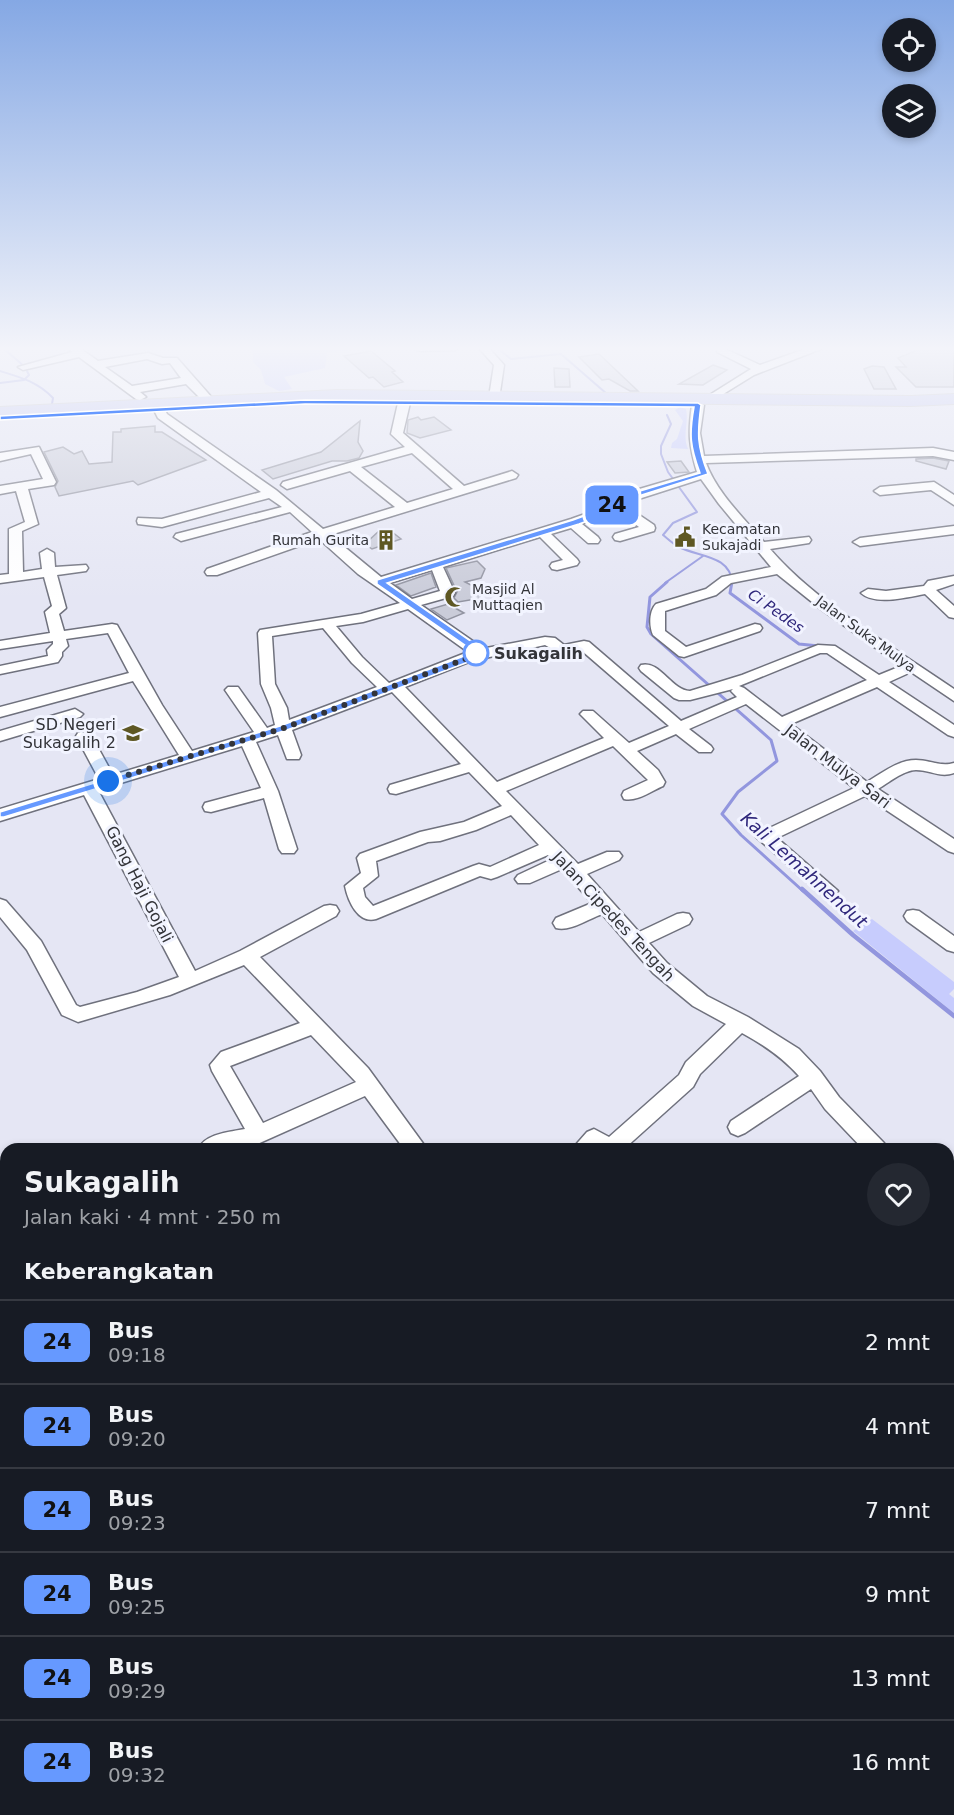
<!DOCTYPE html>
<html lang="id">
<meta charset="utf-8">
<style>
body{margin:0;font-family:"DejaVu Sans",sans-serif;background:#242831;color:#f1f3f6;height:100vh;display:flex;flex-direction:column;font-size:22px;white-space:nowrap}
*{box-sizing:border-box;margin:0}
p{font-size:20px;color:#9ea1a6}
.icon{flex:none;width:33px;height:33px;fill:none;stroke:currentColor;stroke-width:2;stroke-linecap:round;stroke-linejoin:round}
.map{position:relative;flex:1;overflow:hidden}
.sheet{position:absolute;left:0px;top:1143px;width:954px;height:672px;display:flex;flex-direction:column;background:#171b24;border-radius:18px 18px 0 0;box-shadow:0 3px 9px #0003}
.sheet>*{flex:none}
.badge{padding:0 12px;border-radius:9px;font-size:21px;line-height:39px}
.fabs{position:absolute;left:882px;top:18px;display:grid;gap:12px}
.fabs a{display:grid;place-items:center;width:54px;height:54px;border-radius:50%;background:#171b24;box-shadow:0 3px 9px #0003;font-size:30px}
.you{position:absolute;width:30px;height:30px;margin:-15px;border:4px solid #fff;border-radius:50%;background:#1a73e8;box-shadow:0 0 0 9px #1a73e833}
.map>.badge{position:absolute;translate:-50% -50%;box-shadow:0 0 0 3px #fff}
h2{padding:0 24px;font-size:22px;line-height:54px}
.round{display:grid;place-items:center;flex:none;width:63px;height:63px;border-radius:32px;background:#242831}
.summary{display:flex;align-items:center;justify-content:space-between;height:102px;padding:0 24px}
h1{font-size:28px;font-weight:800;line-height:45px}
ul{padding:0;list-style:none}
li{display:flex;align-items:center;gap:18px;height:84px;padding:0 24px;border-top:2px solid #363941}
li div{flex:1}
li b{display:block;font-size:22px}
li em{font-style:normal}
li .badge{min-width:66px;font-weight:700;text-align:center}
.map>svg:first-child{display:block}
.green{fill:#c7ccfd}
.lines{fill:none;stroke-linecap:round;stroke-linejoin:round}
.stream-far2{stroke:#9296de;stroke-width:2}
.stream-far1{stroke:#9296de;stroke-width:3}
.stream{stroke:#9296de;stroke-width:4.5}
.building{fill:#caccd9;stroke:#9294a1;stroke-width:1.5}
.minor-casing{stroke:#6f717d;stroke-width:3}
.highway-casing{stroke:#c6c6c8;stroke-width:2}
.minor{fill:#fff;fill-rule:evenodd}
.highway{fill:#c5c9f1;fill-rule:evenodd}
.line{fill:#69f;stroke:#fff;stroke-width:1.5}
.walk{stroke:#333439;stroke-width:6;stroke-dasharray:0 10.8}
.stop-dot{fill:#fff;stroke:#69f;stroke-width:3}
.labels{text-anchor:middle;stroke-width:6;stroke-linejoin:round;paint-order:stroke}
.far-poi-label{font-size:14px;fill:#333439;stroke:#f2f4ff;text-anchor:start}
.far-street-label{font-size:14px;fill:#333439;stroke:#f2f4ff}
.far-water-label{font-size:15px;font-style:italic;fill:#30287c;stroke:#f2f4ff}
.stop-label{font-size:16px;font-weight:bold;fill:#333439;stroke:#f2f4ff;text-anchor:start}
.poi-label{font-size:16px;fill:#333439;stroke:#f2f4ff;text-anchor:end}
.street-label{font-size:16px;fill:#333439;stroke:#f2f4ff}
.water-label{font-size:18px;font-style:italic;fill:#30287c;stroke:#f2f4ff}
</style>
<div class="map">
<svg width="954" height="1815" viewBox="0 0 954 1815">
<rect width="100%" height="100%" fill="#e5e6f4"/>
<path class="green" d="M 259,347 L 370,347 L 327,353 L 325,368 L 284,377 L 292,389 L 279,391 L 265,384 L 261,370 L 253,362 L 253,350 Z
M 680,407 L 686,409 C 689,423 682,436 688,449 L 671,448 L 672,443 L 677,439 L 683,421 L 675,410 Z
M 872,919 L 954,982 L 954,989 L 949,994 L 954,998 L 954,1013 L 853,931 Z"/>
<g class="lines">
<path class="stream-far2" d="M 496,347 L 511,359 L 561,354 L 607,394
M 0,371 C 20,377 38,382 53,398 L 52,404
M 0,383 L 24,380 L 29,375 L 25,367 L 2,347
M 667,415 L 671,424 L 661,446 L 661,454 L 668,472 L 697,512 L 673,523 L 663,535 C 668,539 673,544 679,547 C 698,557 731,555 732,583
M 665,583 L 703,556"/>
<path class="stream-far1" d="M 667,582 L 650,597 L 647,627 L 651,634 L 771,740 L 777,761 L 738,792 L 722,814 L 741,835 L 803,891
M 732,582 L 730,593 L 799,644 L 819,646"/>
<path class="stream" d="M 802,889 L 853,935 L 954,1016"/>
</g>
<path class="building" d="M 925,347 L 954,347 L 954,387 L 916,387 L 896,367 L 906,367 L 898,358 Z
M 371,351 L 395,371 L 392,372 L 403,382 L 384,387 L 373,377 L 369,378 L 344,356 Z
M 599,354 L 638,391 L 630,391 L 609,379 L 602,380 L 579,357 Z
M 713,365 L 727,370 L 703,385 L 679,384 Z
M 872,366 L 884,367 L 896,389 L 874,389 L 864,369 Z
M 554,368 L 569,369 L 570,387 L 555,387 Z
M 418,417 L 421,420 L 434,417 L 451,430 L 420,438 L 407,433 L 408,420 Z
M 360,421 L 358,442 L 363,451 L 359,458 L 347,461 L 332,461 L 273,479 L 262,470 L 321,452 Z
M 155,426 L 155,432 L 162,432 L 206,460 L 138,485 L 133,481 L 59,496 L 55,487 L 58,481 L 44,452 L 63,447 L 74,454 L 82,451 L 89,464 L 112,462 L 113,432 L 121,432 L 121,429 Z
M 933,458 L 949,461 L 946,469 L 916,461 L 916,459 Z
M 681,461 L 689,472 L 675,473 L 667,462 Z
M 380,530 L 392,532 L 401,539 L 372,549 L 365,544 Z
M 477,561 L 485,569 L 481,578 L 465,582 L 475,587 L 482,598 L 458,602 L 454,598 L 457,592 L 446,568 Z
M 431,573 L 436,587 L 411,596 L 396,585 Z
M 448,604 L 464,613 L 447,620 L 431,609 Z"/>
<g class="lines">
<g class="minor-casing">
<path id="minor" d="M 67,347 L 78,347 L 98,361 L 148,353 L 163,358 L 177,358 L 214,400 L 212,402 L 204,402 L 186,384 L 140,392 L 146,397 L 140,400 L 136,399 L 79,357 L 23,370 L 18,367 L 72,352 ZM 147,359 L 162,364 L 170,363 L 181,378 L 132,386 L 105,367 Z
M 417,347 L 461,347 L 456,350 L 421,351 L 417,350 Z
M 478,347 L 488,347 L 504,365 L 499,399 L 495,400 L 489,397 L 494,365 Z
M 721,347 L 760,365 L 811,347 L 826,347 L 754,375 L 712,401 L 706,398 L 708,396 L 751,369 L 717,352 L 717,348 Z
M 404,400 L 410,403 L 403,433 L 464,486 L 512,471 L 518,475 L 516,478 L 330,535 L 381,577 L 571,519 L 599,509 L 619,495 L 697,472 C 689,446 688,433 692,405 L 698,402 L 704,405 L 700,433 L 704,456 L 933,448 L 954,452 L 954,460 L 933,456 L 706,463 C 717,493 744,518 764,542 L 809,537 L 811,540 L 809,543 L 770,549 C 815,602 896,649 954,689 L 954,701 L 911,672 L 889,682 L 954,725 L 954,737 L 948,735 L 877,687 L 791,724 L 867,782 C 882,773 898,760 916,760 C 930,760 940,767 954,763 L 954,773 C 940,778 930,770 916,770 C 904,770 888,783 878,789 L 954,839 L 954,853 L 948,851 L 865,796 L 777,838 L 838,891 L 835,895 L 829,897 L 823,895 L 756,837 L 759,833 L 854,788 L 746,704 L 689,729 L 711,746 L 713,749 L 711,752 L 699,752 L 676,734 L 637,751 L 658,770 L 665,782 L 663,786 C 651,791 637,802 624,799 L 622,795 L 624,791 L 648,780 L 613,746 L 506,791 L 578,864 L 607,852 L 619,852 L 622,856 L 619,860 L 587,874 L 639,932 L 677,914 L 683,913 L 689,914 L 692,919 L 689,924 L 649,943 L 667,963 L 707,996 L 748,1017 L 799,1049 L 820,1071 L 839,1097 L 884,1143 L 887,1149 L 863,1149 L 825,1109 L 811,1089 L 745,1133 L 738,1136 L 731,1133 L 728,1127 L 731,1121 L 799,1076 C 782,1057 764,1045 742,1033 L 700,1074 L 693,1087 L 624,1149 L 572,1149 L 587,1132 L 594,1129 L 609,1137 L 679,1075 L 686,1062 L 726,1024 L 693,1006 L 653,973 L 602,914 C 588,919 570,932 556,928 L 553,923 L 556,918 L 592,903 L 562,869 L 530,883 L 518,883 L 515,879 L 518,875 L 552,859 L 548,855 L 497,877 L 491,879 L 480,876 L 376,919 C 358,924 348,901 345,886 L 361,873 L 357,858 L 360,854 L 420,832 L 464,822 L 502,806 L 469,772 L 396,794 L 390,793 L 388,789 L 390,785 L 461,764 L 392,692 L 292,730 L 301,755 L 299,759 L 287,759 L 278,735 L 256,742 L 278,791 L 297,849 L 294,853 L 282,853 L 279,849 L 264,798 L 211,812 L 205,811 L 203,807 L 205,803 L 261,788 L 242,746 L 98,790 L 195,971 L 240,951 L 324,906 L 330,905 L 336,906 L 339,911 L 336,916 L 260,957 L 368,1068 L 427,1149 L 404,1149 L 365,1096 L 253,1146 L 230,1149 L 198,1149 C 206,1133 230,1132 245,1129 L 212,1071 L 210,1065 L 221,1052 L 300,1023 L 244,965 L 170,995 L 78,1022 L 62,1015 L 27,950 L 0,917 L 0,899 L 6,901 L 41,941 L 76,1005 L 80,1007 L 137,992 L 179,977 L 84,795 L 0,821 L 0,809 L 99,779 L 76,736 L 78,733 L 90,733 L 113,775 L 179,755 L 133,681 L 0,717 L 0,707 L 129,673 L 108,633 L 66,639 L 68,646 L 62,652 L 62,656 L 58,662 L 0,674 L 0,666 L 48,656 L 47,650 L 53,644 L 53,641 L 0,649 L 0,641 L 50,633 L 45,612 L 52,606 L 44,577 L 0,583 L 0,575 L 9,574 L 9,529 L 25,522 L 16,491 L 0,494 L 0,486 L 43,479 L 31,454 L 0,461 L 0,453 L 39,447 L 56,482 L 54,485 L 28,489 L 38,524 L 22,531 L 23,572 L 42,569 L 40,553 L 47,549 L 54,553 L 55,567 L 86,565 L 88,568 L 86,571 L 57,575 L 66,608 L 59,614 L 64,631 L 112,624 L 117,625 L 162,705 L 192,751 L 254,732 L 225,690 L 228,687 L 238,687 L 267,728 L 275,725 L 271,708 L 261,684 L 258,633 L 260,630 L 361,614 L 400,603 L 358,574 L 319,539 L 217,575 L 207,575 L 205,572 L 207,569 L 312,532 L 290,512 L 181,541 L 174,537 L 176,534 L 282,507 L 269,498 L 162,527 L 138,524 L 137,521 L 138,518 L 162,519 L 261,492 L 158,418 L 154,410 L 160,407 L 164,408 L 167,414 L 276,490 L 323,529 L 395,507 L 350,471 L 287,489 L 281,485 L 283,482 L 405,447 L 391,434 L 398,403 ZM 412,453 L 453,489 L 407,503 L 361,467 ZM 701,479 L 719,504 L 771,567 L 722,577 L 706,589 L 656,604 C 649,611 649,626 653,635 L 679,656 L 684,657 L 760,631 L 762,628 L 760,625 L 755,624 L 686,647 L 665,631 L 665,611 L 716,595 L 731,583 L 777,574 L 822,610 L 901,666 L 879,675 L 835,646 L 818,645 L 742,675 L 690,691 C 671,690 660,660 641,665 L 639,668 L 641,671 L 674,698 L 679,700 L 690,700 L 733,689 L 731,691 L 737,697 L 681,721 L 589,642 L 584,641 L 564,645 L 555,638 L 545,637 L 481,649 L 477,644 L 421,605 L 453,596 L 455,593 L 443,567 L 540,537 L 563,560 L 552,563 L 550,566 L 552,569 L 557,570 L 577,565 L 579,562 L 577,559 L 551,534 L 571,528 L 588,543 L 598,543 L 600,540 L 598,537 L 582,524 L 615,509 L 639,527 L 615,534 L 613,537 L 615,540 L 620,541 L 654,531 L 655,528 L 654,525 L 623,504 ZM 432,570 L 440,591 L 412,599 L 390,583 ZM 408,609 L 468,652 L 389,683 L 362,657 L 336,626 L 363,622 ZM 323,628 L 352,663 L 377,687 L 289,720 L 287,708 L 275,684 L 272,636 ZM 545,645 L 561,654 L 581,650 L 669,726 L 629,743 L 593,711 L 583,711 L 580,714 L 604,738 L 497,782 L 405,687 L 479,658 L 485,658 ZM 820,653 L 827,653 L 867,680 L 782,717 L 744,688 L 739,686 ZM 511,815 L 539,845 L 490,867 L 479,864 L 473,866 L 373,906 L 365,897 L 363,888 L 378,876 L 376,861 L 428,842 L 440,841 L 476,830 ZM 311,1035 L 356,1082 L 263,1123 L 230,1066 Z
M 934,482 L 954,495 L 954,505 L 931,490 L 880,495 L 874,491 L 880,487 Z
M 954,526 L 954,534 L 860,546 L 853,542 L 860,538 Z
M 954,576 L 954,584 L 936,590 L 954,606 L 954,618 L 949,617 L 925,594 C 908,597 875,606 861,593 L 868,589 L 886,591 L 924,586 L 928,581 Z
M 75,709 L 83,714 L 80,717 L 0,741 L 0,731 Z
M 913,910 L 919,911 L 954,936 L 954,952 L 947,950 L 907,921 L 904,916 L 907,911 Z
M 948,1215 L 954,1217 L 954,1240 L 948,1238 Z
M 954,1284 L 954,1307 L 948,1310 L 948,1287 Z
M 6,1332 L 6,1355 L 0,1357 L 0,1334 Z
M 0,1361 L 6,1364 L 6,1396 L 0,1393 Z
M 948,1538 L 954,1540 L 954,1569 L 948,1567 Z
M 948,1702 L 954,1704 L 954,1764 L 948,1767 Z
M 39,1809 L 76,1809 L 74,1815 L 37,1815 Z
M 225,1809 L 257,1809 L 259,1815 L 227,1815 Z
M 780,1809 L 810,1809 L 812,1815 L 782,1815 Z
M 829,1809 L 864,1809 L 862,1815 L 827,1815 Z"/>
</g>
<g class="highway-casing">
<path id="highway" d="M 337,390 L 911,396 L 954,394 L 954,404 L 911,406 L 337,400 L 0,417 L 0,407 Z"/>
</g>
<use href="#minor" class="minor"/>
<use href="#highway" class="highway"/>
</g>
<linearGradient id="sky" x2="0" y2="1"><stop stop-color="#85a8e4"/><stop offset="0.58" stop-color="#f3f4fa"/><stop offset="1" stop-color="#f3f4fa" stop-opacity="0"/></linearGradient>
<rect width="954" height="601" fill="url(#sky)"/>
<path class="line" d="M 305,400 L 698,403 L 701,405 C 697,434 697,446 708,474 L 626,500 L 606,514 L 579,524 L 387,583 L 476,645 L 480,653 L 471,661 L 287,730 L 4,817 L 0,817 L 0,812 L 280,726 L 464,656 L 470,652 L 469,648 L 377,584 L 377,580 L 573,520 L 600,510 L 620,497 L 700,473 C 690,446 689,435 694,407 L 305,404 L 0,420 L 0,416 Z"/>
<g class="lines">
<path class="walk" d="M 108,781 L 284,728 L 468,658 L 476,653"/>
</g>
<defs>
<g id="civic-bare" transform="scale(1.62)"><path d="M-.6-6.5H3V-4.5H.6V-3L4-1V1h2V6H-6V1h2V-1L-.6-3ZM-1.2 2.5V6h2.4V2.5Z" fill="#5e5723" stroke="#f2f4ff" stroke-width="2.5" paint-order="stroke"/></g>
<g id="building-bare" transform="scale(1.62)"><path d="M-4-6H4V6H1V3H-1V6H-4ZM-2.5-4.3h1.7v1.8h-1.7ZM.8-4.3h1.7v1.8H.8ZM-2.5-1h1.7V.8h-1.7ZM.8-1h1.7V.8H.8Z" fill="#5e5723" stroke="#f2f4ff" stroke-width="2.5" paint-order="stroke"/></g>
<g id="mosque-bare" transform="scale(1.62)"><path d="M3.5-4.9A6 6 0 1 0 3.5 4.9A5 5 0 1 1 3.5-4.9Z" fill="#5e5723" stroke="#f2f4ff" stroke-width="2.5" paint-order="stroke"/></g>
<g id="school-bare" transform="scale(1.62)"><path d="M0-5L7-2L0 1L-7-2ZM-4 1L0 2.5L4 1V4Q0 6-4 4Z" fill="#5e5723" stroke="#f2f4ff" stroke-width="2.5" paint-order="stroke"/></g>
</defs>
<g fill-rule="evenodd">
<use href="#civic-bare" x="685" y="537"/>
<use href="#building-bare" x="386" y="540"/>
<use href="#mosque-bare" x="455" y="597"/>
<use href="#school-bare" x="133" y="733"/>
</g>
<circle class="stop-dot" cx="476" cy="653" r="12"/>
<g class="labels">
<g class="far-poi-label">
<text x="702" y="534">Kecamatan<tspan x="702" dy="16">Sukajadi</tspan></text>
<text x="369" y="545" text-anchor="end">Rumah Gurita</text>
<text x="472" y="594">Masjid Al<tspan x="472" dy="16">Muttaqien</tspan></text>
</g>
<g class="far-street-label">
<text transform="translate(866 634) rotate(36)" y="5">Jalan Suka Mulya</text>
</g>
<g class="far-water-label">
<text transform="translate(776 611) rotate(35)" y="5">Ci Pedes</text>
</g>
<g class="stop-label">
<text x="494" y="659">Sukagalih</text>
</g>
<g class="poi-label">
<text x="116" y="730">SD Negeri<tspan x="116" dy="18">Sukagalih 2</tspan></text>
</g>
<g class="street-label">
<text transform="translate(838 766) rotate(37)" y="6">Jalan Mulya Sari</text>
<text transform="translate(140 884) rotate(63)" y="6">Gang Haji Gojali</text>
<text transform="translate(614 916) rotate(47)" y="6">Jalan Cipedes Tengah</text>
</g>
<g class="water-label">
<text transform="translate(804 870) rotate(42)" y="6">Kali Lemahnendut</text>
</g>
</g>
</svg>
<div class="fabs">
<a><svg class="icon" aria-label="locate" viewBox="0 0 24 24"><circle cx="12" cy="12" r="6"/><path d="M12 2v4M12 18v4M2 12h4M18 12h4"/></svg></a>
<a><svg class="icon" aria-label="layers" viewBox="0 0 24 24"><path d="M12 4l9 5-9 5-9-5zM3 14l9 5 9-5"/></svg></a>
</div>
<div class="you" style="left:108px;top:781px"></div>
<b class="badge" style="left:612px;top:505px;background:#69f;color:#111">24</b>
<section class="sheet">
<div class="summary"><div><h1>Sukagalih</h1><p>Jalan kaki · 4 mnt · 250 m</p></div><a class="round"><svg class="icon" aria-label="heart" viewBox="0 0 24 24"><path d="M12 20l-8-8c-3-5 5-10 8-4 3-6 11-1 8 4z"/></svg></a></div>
<h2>Keberangkatan</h2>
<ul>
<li><span class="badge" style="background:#69f;color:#111">24</span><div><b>Bus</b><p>09:18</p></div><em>2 mnt</em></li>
<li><span class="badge" style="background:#69f;color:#111">24</span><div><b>Bus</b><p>09:20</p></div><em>4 mnt</em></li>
<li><span class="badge" style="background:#69f;color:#111">24</span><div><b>Bus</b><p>09:23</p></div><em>7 mnt</em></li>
<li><span class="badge" style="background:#69f;color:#111">24</span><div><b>Bus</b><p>09:25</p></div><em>9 mnt</em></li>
<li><span class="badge" style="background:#69f;color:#111">24</span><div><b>Bus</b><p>09:29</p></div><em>13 mnt</em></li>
<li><span class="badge" style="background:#69f;color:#111">24</span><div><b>Bus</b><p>09:32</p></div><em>16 mnt</em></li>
</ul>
</section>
</div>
